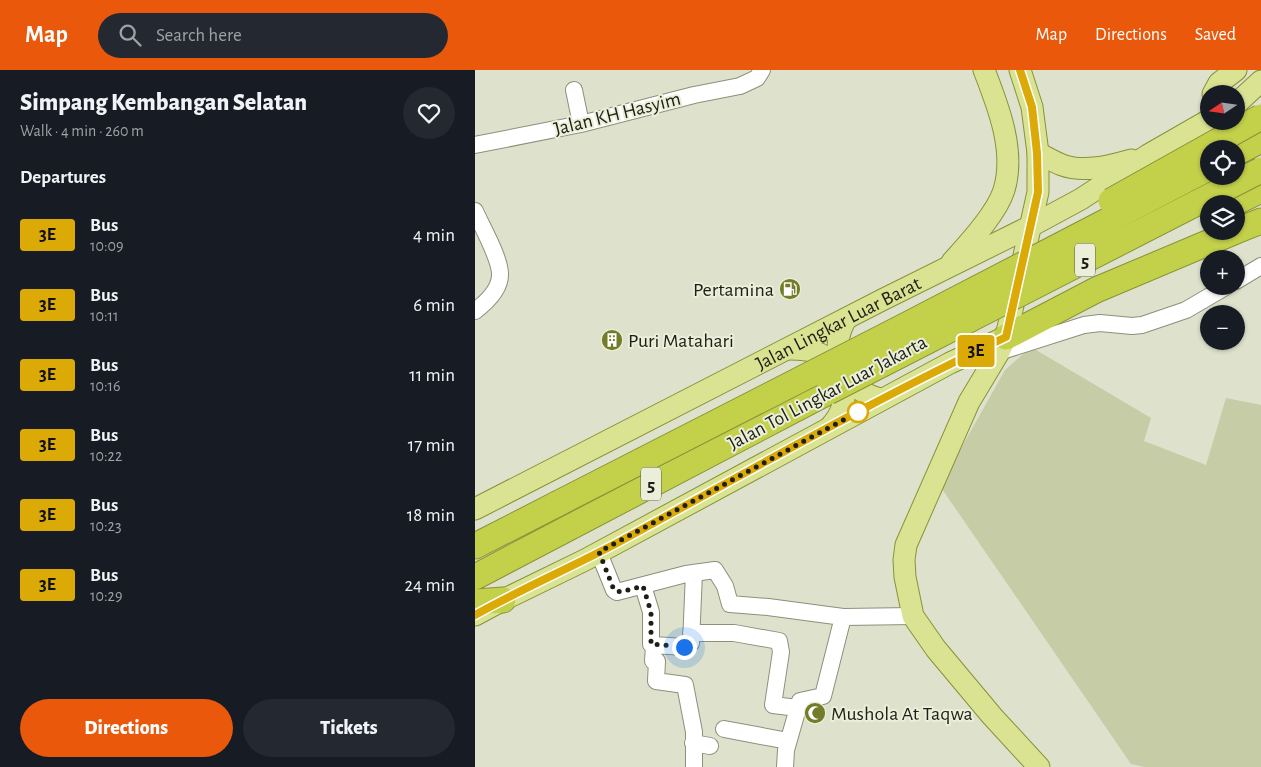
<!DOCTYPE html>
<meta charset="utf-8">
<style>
body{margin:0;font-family:"Alegreya Sans",sans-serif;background:#242831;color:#f1f3f6;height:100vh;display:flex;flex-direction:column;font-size:19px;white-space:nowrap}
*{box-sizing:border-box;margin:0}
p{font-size:16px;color:#9ea1a6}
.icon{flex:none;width:28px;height:28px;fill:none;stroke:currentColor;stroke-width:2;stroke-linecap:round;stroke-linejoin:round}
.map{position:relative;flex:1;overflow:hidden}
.details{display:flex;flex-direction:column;background:#171b24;width:475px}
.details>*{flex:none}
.badge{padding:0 10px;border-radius:4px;font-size:18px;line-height:32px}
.needle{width:32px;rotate:257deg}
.fabs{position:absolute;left:725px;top:15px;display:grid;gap:10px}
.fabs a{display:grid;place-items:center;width:45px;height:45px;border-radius:50%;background:#171b24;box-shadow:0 1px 4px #0004;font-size:25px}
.you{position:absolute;width:25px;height:25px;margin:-12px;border:4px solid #fff;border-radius:50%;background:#1a73e8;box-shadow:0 0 0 8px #1a73e833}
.map>.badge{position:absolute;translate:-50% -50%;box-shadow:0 0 0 2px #fff}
h2{padding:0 20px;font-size:19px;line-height:45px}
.round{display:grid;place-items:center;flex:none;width:52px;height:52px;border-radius:26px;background:#242831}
.head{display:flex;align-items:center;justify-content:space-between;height:85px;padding:0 20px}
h1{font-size:24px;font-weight:800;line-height:38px}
.primary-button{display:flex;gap:10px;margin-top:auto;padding:10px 20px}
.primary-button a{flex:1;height:58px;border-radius:30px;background:#ea580c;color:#fff;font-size:20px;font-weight:800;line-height:58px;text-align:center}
.primary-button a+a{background:#242831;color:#f1f3f6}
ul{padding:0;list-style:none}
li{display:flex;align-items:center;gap:15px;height:70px;padding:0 20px}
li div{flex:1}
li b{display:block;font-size:19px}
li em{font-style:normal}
li .badge{min-width:55px;font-weight:700;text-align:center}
header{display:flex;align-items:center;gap:30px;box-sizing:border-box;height:70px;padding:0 25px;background:#ea580c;color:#fff}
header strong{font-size:24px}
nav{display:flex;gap:28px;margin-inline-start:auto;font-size:18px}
.search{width:350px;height:45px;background:#242831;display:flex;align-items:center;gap:12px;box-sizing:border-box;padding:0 18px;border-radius:28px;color:#9ea1a6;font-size:19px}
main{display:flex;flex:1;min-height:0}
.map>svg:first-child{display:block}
.grass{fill:#c5cca6}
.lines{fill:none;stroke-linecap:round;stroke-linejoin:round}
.minor-casing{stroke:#8c907b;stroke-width:18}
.major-casing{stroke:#889238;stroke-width:23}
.highway-casing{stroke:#889238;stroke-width:27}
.minor{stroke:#fff;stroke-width:16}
.major{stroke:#dae392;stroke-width:21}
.highway{stroke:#c2d04a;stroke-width:25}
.highway-bridge-casing{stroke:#889238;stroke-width:27;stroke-linecap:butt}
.highway-bridge{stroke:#c2d04a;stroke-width:25}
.line-casing{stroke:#fff;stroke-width:11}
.line{stroke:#dbaa07;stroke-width:8}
.walk{stroke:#1d1e16;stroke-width:5;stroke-dasharray:0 9}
.stop-dot{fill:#fff;stroke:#dbaa07;stroke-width:2.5}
.labels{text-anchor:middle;stroke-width:4;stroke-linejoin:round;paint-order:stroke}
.shield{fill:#ebefd9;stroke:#5b5d50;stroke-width:1}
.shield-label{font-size:19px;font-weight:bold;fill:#1d1e16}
.street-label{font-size:20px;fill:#1d1e16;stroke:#ebefd9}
.poi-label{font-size:20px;fill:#1d1e16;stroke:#ebefd9;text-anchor:start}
</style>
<header>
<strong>Map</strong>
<div class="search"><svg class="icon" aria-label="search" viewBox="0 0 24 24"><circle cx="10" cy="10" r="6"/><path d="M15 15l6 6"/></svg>Search here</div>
<nav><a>Map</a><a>Directions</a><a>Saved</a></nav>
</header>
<main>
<section class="details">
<div class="head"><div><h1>Simpang Kembangan Selatan</h1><p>Walk · 4 min · 260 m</p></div><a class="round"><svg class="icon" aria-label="heart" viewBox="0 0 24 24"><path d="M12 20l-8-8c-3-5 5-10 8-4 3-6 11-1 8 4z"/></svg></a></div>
<h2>Departures</h2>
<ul>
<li><span class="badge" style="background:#dbaa07;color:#111">3E</span><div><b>Bus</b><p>10:09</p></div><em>4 min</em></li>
<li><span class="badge" style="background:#dbaa07;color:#111">3E</span><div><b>Bus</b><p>10:11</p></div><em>6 min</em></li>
<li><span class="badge" style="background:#dbaa07;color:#111">3E</span><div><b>Bus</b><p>10:16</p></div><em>11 min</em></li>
<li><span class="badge" style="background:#dbaa07;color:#111">3E</span><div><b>Bus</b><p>10:22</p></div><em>17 min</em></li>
<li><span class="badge" style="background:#dbaa07;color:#111">3E</span><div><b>Bus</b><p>10:23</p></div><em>18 min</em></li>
<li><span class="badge" style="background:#dbaa07;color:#111">3E</span><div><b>Bus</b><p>10:29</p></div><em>24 min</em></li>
</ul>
<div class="primary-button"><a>Directions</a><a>Tickets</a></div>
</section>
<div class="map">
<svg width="786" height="697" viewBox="0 0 786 697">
<rect width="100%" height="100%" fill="#dee2cc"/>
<path class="grass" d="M 556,277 L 676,348 L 669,371 L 731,395 L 751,328 L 786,335 L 786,697 L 670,697 L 656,694 L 465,416 L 530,300 Z"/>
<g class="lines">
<g class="minor-casing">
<path id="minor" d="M 99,20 L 106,54
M 0,75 L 106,54 L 219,25 L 265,16 L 282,8 L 287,0
M 0,141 C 7,157 24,186 25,203 C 26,219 12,232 0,241
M 761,211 L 786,196
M 524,282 L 609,255 L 625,253 L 657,256 L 667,255 L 711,240 L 752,216
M 124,483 L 139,520 L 142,522 L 211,504 L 240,500 L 250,516 L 255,534 L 293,537 L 368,547 L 438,546
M 168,516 L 176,542 L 176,574 L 179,575
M 216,563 L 259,563 L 304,571 L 306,582 L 298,635 L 323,638
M 249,659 L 313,671
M 218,673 L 235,676
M 219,697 L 219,662 L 210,615 L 181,611 L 182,591 L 178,591 L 179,575 L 209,577 L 216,573 L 219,503
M 310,697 L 311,680 L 325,631 L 348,626 L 368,547"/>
</g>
<g class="major-casing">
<g id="major">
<path d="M 545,0 L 557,37 L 563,83 L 563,122 L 531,267 L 524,282 L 494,332 L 431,475 L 429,490 L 430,507 L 438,546 L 461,579 L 517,646 L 564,697"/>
<path d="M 738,24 L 744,13 L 761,0"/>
<path d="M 761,34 L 786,11"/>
<path d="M 563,83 C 571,87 579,92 587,95 C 609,103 635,96 656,90"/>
<path d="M 477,192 C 493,174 522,143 529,120 C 541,81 523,36 509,0"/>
<path d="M 371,249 C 352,281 369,320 405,329 L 396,334"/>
<path d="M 314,279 C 324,279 336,279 345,284 C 375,297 376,334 356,356"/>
<path id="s1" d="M 0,439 L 407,230 L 556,156 L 606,129 L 673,85 L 734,50"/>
<path d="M 0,545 L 28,530 L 110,490 L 475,293 L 531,267"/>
</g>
</g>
<g class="highway-casing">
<path id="highway" d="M 761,83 L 786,70
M 757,134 L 786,120
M 761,161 L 786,151
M 531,267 L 621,220 L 761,161
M 0,476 L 82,434
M 0,507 L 353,322
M 0,532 L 28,530"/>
</g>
<use href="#minor" class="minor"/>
<use href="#major" class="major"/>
<use href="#highway" class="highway"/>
<g class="highway-bridge-casing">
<path id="highway-bridge" d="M 636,131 L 786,47
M 353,322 L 786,100
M 82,434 L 424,259 L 734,98"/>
</g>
<use href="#highway-bridge" class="highway-bridge"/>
</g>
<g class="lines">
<g class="line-casing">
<path id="line" d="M 0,545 C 46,519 95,498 142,473 C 271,403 398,330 531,267 L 563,122 L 562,83 L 557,37 L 545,0"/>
</g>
<use href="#line" class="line"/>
<path class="walk" d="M 209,577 L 176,574 L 176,542 L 168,516 L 146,522 L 139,520 L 124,482 L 383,342"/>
</g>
<defs>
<g id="fuel-disc" transform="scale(1.125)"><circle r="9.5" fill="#737c28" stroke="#ebefd9"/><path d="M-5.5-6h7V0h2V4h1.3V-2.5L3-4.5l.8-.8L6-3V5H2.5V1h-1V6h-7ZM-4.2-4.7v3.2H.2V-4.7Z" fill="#fff"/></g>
<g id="building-disc" transform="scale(1.125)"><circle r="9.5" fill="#737c28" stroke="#ebefd9"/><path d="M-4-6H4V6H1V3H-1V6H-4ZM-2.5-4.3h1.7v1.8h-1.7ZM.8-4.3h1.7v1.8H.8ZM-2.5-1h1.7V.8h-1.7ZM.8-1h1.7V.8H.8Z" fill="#fff"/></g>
<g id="mosque-disc" transform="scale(1.125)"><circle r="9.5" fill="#737c28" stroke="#ebefd9"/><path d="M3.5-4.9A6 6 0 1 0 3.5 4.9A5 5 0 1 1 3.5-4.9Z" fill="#fff"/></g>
</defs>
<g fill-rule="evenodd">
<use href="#fuel-disc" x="315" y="219"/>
<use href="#building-disc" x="137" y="270"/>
<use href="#mosque-disc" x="340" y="643"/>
</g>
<circle class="stop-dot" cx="383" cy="342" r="10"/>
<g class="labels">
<g class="shield">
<rect x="600" y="173.5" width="20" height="33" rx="4"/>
<rect x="166" y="397.5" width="20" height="33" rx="4"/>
</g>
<g class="shield-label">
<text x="610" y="197">5</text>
<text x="176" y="421">5</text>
</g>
<g class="street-label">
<text transform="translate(142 43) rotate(-14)" y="7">Jalan KH Hasyim</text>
<text dy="7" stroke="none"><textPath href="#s1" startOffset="408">Jalan Lingkar Luar Barat</textPath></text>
<text transform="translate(352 322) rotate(-28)" y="7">Jalan Tol Lingkar Luar Jakarta</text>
</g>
<g class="poi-label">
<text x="299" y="226" text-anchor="end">Pertamina</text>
<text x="153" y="277">Puri Matahari</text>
<text x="356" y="650">Mushola At Taqwa</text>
</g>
</g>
</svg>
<div class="fabs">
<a><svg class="needle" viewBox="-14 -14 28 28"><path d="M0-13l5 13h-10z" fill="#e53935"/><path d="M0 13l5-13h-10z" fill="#9ea1a6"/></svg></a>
<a><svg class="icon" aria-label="locate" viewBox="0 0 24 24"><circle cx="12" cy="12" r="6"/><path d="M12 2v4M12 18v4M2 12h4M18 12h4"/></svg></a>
<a><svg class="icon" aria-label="layers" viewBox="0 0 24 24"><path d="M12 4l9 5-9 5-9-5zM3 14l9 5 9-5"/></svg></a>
<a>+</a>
<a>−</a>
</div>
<div class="you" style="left:209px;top:577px"></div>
<b class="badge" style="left:501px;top:281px;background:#dbaa07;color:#111">3E</b>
</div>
</main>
